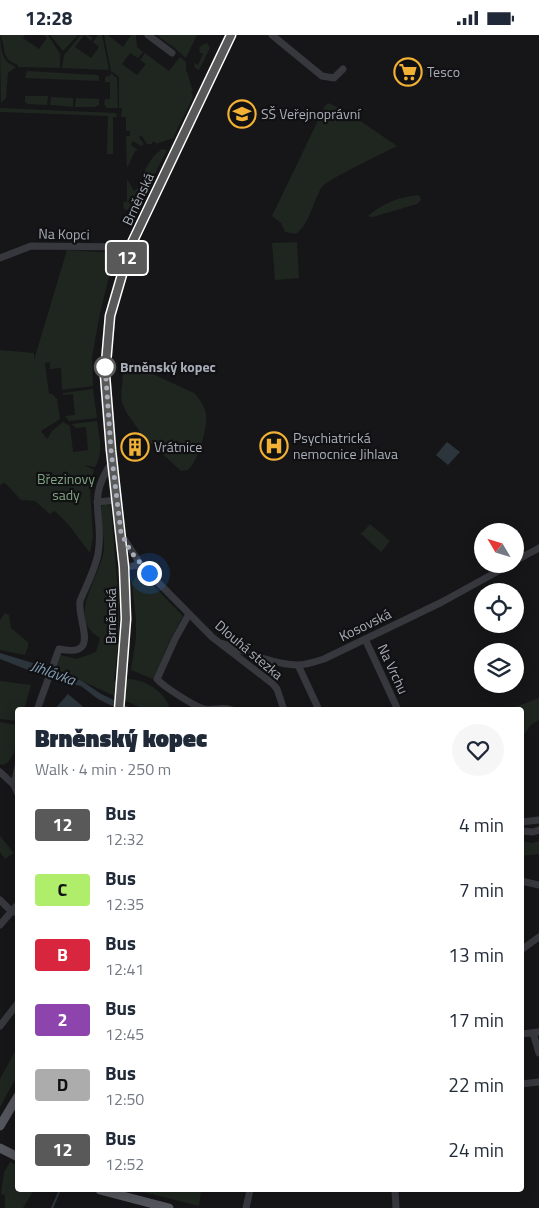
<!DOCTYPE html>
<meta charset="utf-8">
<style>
body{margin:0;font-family:"Titillium Web",sans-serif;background:#f6f6f7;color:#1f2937;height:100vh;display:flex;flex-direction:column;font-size:19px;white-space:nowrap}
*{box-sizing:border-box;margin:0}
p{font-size:16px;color:#747a83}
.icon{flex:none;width:28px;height:28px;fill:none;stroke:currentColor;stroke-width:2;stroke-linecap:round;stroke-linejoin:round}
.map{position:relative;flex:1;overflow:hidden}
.drawer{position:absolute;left:15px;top:672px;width:509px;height:485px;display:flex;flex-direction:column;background:#fff;border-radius:5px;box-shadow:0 2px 12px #0003}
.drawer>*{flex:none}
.badge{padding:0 10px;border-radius:4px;font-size:18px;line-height:32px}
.needle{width:32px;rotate:308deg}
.fabs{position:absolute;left:474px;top:488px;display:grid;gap:10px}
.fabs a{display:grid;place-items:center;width:50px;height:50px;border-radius:50%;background:#fff;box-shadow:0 2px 12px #0003;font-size:25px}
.you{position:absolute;width:25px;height:25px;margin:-12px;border:4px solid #fff;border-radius:50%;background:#1a73e8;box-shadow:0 0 0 8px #1a73e833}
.map>.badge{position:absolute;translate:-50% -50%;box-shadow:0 0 0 2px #fff}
.round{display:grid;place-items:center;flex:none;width:52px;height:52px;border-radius:26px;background:#f6f6f7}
.head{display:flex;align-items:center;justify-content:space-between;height:85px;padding:0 20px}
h1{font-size:24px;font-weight:800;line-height:38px}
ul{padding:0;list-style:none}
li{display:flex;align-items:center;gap:15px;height:65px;padding:0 20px}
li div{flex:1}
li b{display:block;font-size:19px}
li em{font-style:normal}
li .badge{min-width:55px;font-weight:700;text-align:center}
.status{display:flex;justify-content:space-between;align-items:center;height:35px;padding:0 25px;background:#fff;direction:ltr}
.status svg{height:14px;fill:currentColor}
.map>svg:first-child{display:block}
.green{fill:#1e261f}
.water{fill:#2c353c}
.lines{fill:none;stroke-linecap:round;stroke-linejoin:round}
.stream{stroke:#2c353c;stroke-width:2}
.minor{stroke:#37383d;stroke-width:7}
.major{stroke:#53555c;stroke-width:9}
.line-casing{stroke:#fff;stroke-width:11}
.line{stroke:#595959;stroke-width:8}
.walk{stroke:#a8adb8;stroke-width:5;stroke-dasharray:0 9}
.stop-dot{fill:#fff;stroke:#595959;stroke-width:2.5}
.labels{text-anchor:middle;stroke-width:4.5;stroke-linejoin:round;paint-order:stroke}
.poi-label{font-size:14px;fill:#a8adb8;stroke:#111113;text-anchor:start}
.street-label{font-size:14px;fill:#a8adb8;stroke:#111113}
.stop-label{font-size:14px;font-weight:bold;fill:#a8adb8;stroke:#111113;text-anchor:start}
.park-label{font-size:14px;fill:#7fa381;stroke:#111113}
.water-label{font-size:15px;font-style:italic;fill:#7f9bb3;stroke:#111113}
</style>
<div class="status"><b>12:28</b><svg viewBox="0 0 49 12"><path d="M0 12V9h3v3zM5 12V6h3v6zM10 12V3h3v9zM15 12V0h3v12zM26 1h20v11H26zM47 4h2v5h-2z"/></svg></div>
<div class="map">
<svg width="539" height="1173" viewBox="0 0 539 1173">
<rect width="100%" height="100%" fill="#161618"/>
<path class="green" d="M 0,0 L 25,0 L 23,3 L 39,14 L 47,3 L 44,0 L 48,0 L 60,19 L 60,33 L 18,32 L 18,30 C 0,24 7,14 0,0 Z
M 50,0 L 78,0 L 63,16 Z
M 81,0 L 88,0 L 93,3 L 91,6 L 84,0 L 75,12 L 91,23 L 99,12 L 93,7 L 98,0 L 102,0 L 109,35 L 62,33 L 64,20 Z
M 104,0 L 108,0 L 123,12 L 131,0 L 136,0 L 137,12 L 143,17 L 138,23 L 130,18 L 122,29 L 137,40 L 146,29 L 140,25 L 145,18 L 169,36 L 180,22 L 186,27 L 186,34 L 193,56 L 191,56 L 193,62 L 173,103 L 156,109 L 156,107 L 152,107 L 152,109 L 147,109 L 141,100 L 139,102 L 144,109 L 141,111 L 133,106 L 131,110 L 138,115 L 135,116 L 127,133 L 126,101 L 130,101 L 130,96 L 126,96 L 126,82 L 121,82 L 122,73 L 119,73 L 119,42 L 111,36 Z
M 157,0 L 197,0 L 186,23 L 171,10 L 170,10 Z
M 0,4 C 3,18 0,25 16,32 L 8,38 L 6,63 L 1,68 Z
M 207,8 L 210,13 L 199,35 L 195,33 L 194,28 L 198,30 L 203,19 L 199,17 L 200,14 L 199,13 L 202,10 Z
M 27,36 L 98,40 L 99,42 L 99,46 L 25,43 Z
M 111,38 L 117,43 L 118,73 L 107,73 L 104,69 L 105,64 L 110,64 L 110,47 L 105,47 L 105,42 L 111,40 Z
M 25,61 L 48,61 L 47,70 L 28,69 L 25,67 Z
M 51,62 L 73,63 L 73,72 L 50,70 Z
M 76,63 L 99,64 L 99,70 L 95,72 L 75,72 Z
M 328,68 L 346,76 L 397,111 C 385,117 327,145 322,152 C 313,165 309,193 295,199 L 285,197 L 281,188 L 272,181 L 325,71 Z
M 0,73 L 116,78 L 117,82 L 113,82 L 113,119 L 107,119 L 108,81 L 0,77 Z
M 163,114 L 167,115 L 147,154 L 143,149 C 140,139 153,118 163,114 Z
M 127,144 L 134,156 L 138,153 L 143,165 L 136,180 L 135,177 L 124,174 L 123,167 L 127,167 Z
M 419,160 L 421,165 L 417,169 L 373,182 L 368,181 C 383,168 399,162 419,160 Z
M 297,207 L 299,243 L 275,245 L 272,208 Z
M 67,215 L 115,218 L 100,278 L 92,322 L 93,351 L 62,355 L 61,333 L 50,334 L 50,327 L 45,328 L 49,359 L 52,359 L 57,364 L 60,384 L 41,396 L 47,404 L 52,396 L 63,387 L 70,391 L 73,417 L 88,415 L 86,392 L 76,393 L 72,389 L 97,386 C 99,402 104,418 95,432 L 84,430 L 94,435 L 90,453 L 93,502 L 90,518 L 68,489 L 55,476 L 50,479 L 35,466 L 21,465 L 5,448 L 1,449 L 0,452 L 0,315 L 34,318 L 34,325 Z
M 131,329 L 194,358 C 200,364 204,370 206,379 C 208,392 198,427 188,435 L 181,436 L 143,401 L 126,377 L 122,367 L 121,361 L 123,338 L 128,331 Z
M 93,354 L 97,383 L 69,386 L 65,381 L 75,380 L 73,359 L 63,360 L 63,358 Z
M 106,468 L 111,472 L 111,475 L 119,569 L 119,600 L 114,646 C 119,646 125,644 131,644 C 147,646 167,658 170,675 L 146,675 L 55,634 L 60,620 L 77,624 L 96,617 L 100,603 C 64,583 102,541 104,513 C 105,501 98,480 102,471 Z
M 370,489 L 390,506 L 381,517 L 361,499 Z
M 139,540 L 144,541 L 183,581 L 171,603 L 153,644 L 131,635 L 136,603 L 136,585 L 132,548 L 135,543 Z
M 5,578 L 9,580 L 11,593 L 28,607 L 28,611 L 25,620 L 0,615 L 0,585 Z
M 0,646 L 31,650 L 24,675 L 18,675 L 17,686 L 0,684 Z
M 539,663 L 539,685 L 531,690 L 521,704 L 521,675 L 507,675 Z
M 0,687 L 16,690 C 20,701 15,728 2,730 L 0,729 Z
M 0,801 L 14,818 L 5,824 L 0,817 Z
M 521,806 L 533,808 L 539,806 L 539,819 L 521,821 Z
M 17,1013 L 17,1041 L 0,1072 L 0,1044 Z
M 10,1127 L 17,1130 L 18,1155 L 34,1155 L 23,1173 L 5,1173 L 5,1160 L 1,1159 L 4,1137 Z
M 135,1155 L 201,1155 L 199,1171 Z"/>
<path class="water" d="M 447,407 L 460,417 L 448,430 L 436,420 Z
M 0,618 L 46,632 L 82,646 L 101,659 L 135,675 L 127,675 L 110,670 L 98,664 L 81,651 L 51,644 L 0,624 Z
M 68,659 L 87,675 L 54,675 Z"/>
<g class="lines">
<path class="stream" d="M 52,1173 L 60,1155"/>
<path class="minor" d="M 148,0 L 172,18
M 272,0 L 322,41 L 334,43 L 343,34
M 0,223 L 31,211 L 130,212
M 97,467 L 117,465
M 122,501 L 141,530 L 212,602 L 273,649 L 277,654 L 284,675
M 515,526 L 539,513
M 124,532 L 141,530
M 189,579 L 175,604 L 157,644 C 164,652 194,671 204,674 C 214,676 223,671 232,675
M 365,604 L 398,675
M 221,608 C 245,616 271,629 297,630 C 306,630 315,627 324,624 L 442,567 L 511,529
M 298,630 L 319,675
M 37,675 L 59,614 C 102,623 77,587 80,566 C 86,551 95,535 98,519 C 105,481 85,466 112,427
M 18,731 L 14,750 L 18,759
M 0,737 L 14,750
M 521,787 L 539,785
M 521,796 L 533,797 L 539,795
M 521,846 L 539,850
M 0,865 L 8,873 L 18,879
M 0,890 L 18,869
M 521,915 L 539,902
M 0,991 L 18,968
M 533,998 L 539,1018
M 521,999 L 539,997
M 521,1049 L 539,1047
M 395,1155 L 396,1173
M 246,1173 L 250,1155"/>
<path class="major" d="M 119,675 L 126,585 L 124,532 L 111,415 L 105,340 L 110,281 L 130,212 L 231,0
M 0,1091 L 18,1061
M 0,1113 L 18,1122
M 100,1155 L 169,1173"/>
</g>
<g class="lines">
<g class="line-casing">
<path id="line" d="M 119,675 L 126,584 L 124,532 L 111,415 L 105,340 L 110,281 L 130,212 L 231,0"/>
</g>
<use href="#line" class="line"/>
<path class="walk" d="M 105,332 L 105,329 L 111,415 L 121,498 L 131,517 L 149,538"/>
</g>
<defs>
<g id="supermarket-ring" transform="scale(1.4375)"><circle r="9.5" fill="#111113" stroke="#f2b134" stroke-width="1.5"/><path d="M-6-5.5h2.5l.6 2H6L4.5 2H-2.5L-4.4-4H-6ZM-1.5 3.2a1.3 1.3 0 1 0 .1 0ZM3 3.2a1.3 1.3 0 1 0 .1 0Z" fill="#f2b134"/></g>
<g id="university-ring" transform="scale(1.4375)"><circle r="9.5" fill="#111113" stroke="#f2b134" stroke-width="1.5"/><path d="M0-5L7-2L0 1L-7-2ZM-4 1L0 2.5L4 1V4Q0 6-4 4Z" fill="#f2b134"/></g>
<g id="hospital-ring" transform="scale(1.4375)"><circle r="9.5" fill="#111113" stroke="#f2b134" stroke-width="1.5"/><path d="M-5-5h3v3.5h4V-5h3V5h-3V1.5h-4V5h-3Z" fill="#f2b134"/></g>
<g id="building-ring" transform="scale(1.4375)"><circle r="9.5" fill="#111113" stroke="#f2b134" stroke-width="1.5"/><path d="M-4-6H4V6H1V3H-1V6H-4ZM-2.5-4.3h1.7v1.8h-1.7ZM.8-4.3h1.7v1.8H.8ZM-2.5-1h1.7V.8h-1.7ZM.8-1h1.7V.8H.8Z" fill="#f2b134"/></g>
</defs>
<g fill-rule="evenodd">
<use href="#supermarket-ring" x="408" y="37"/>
<use href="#university-ring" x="242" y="79"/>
<use href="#hospital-ring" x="274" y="411"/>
<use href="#building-ring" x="135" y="412"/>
</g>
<circle class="stop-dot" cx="105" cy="332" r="10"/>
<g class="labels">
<g class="poi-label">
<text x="427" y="42">Tesco</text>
<text x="261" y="84">SŠ Veřejnoprávní</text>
<text x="293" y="408">Psychiatrická<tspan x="293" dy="16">nemocnice Jihlava</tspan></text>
<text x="154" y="417">Vrátnice</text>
</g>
<g class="street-label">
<text transform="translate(138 164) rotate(-65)" y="5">Brněnská</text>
<text transform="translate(64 199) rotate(1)" y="5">Na Kopci</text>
<text transform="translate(111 581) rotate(-90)" y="5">Brněnská</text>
<text transform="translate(365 590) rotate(-26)" y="5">Kosovská</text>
<text transform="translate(249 615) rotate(40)" y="5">Dlouhá stezka</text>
<text transform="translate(393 634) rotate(65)" y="5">Na Vrchu</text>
</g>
<g class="stop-label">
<text x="120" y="337">Brněnský kopec</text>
</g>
<g class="park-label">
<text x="66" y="449">Březinovy<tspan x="66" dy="16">sady</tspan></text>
</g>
<g class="water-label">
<text transform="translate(53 638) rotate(20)" y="5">Jihlávka</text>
</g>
</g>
</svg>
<div class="fabs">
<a><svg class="needle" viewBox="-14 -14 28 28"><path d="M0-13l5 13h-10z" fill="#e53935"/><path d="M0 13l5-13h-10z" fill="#747a83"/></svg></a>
<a><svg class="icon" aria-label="locate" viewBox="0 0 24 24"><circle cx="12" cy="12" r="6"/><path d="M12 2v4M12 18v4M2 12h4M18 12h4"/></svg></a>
<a><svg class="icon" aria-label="layers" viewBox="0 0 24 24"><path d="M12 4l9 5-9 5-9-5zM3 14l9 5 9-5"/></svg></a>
</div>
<div class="you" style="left:149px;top:538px"></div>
<b class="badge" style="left:127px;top:223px;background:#595959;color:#fff">12</b>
<section class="drawer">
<div class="head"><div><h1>Brněnský kopec</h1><p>Walk · 4 min · 250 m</p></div><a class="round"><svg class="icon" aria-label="heart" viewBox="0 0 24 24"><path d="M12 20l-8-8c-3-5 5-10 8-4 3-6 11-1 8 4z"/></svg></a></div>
<ul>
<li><span class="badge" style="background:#595959;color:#fff">12</span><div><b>Bus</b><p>12:32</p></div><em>4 min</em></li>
<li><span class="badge" style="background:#b0ed6b;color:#111">C</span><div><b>Bus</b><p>12:35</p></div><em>7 min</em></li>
<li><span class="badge" style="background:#d7263d;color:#fff">B</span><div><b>Bus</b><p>12:41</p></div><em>13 min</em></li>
<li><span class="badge" style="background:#8e44ad;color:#fff">2</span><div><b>Bus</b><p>12:45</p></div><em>17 min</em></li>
<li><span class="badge" style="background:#acacac;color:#111">D</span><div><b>Bus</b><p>12:50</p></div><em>22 min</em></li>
<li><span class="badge" style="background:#595959;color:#fff">12</span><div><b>Bus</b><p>12:52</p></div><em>24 min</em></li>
</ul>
</section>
</div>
